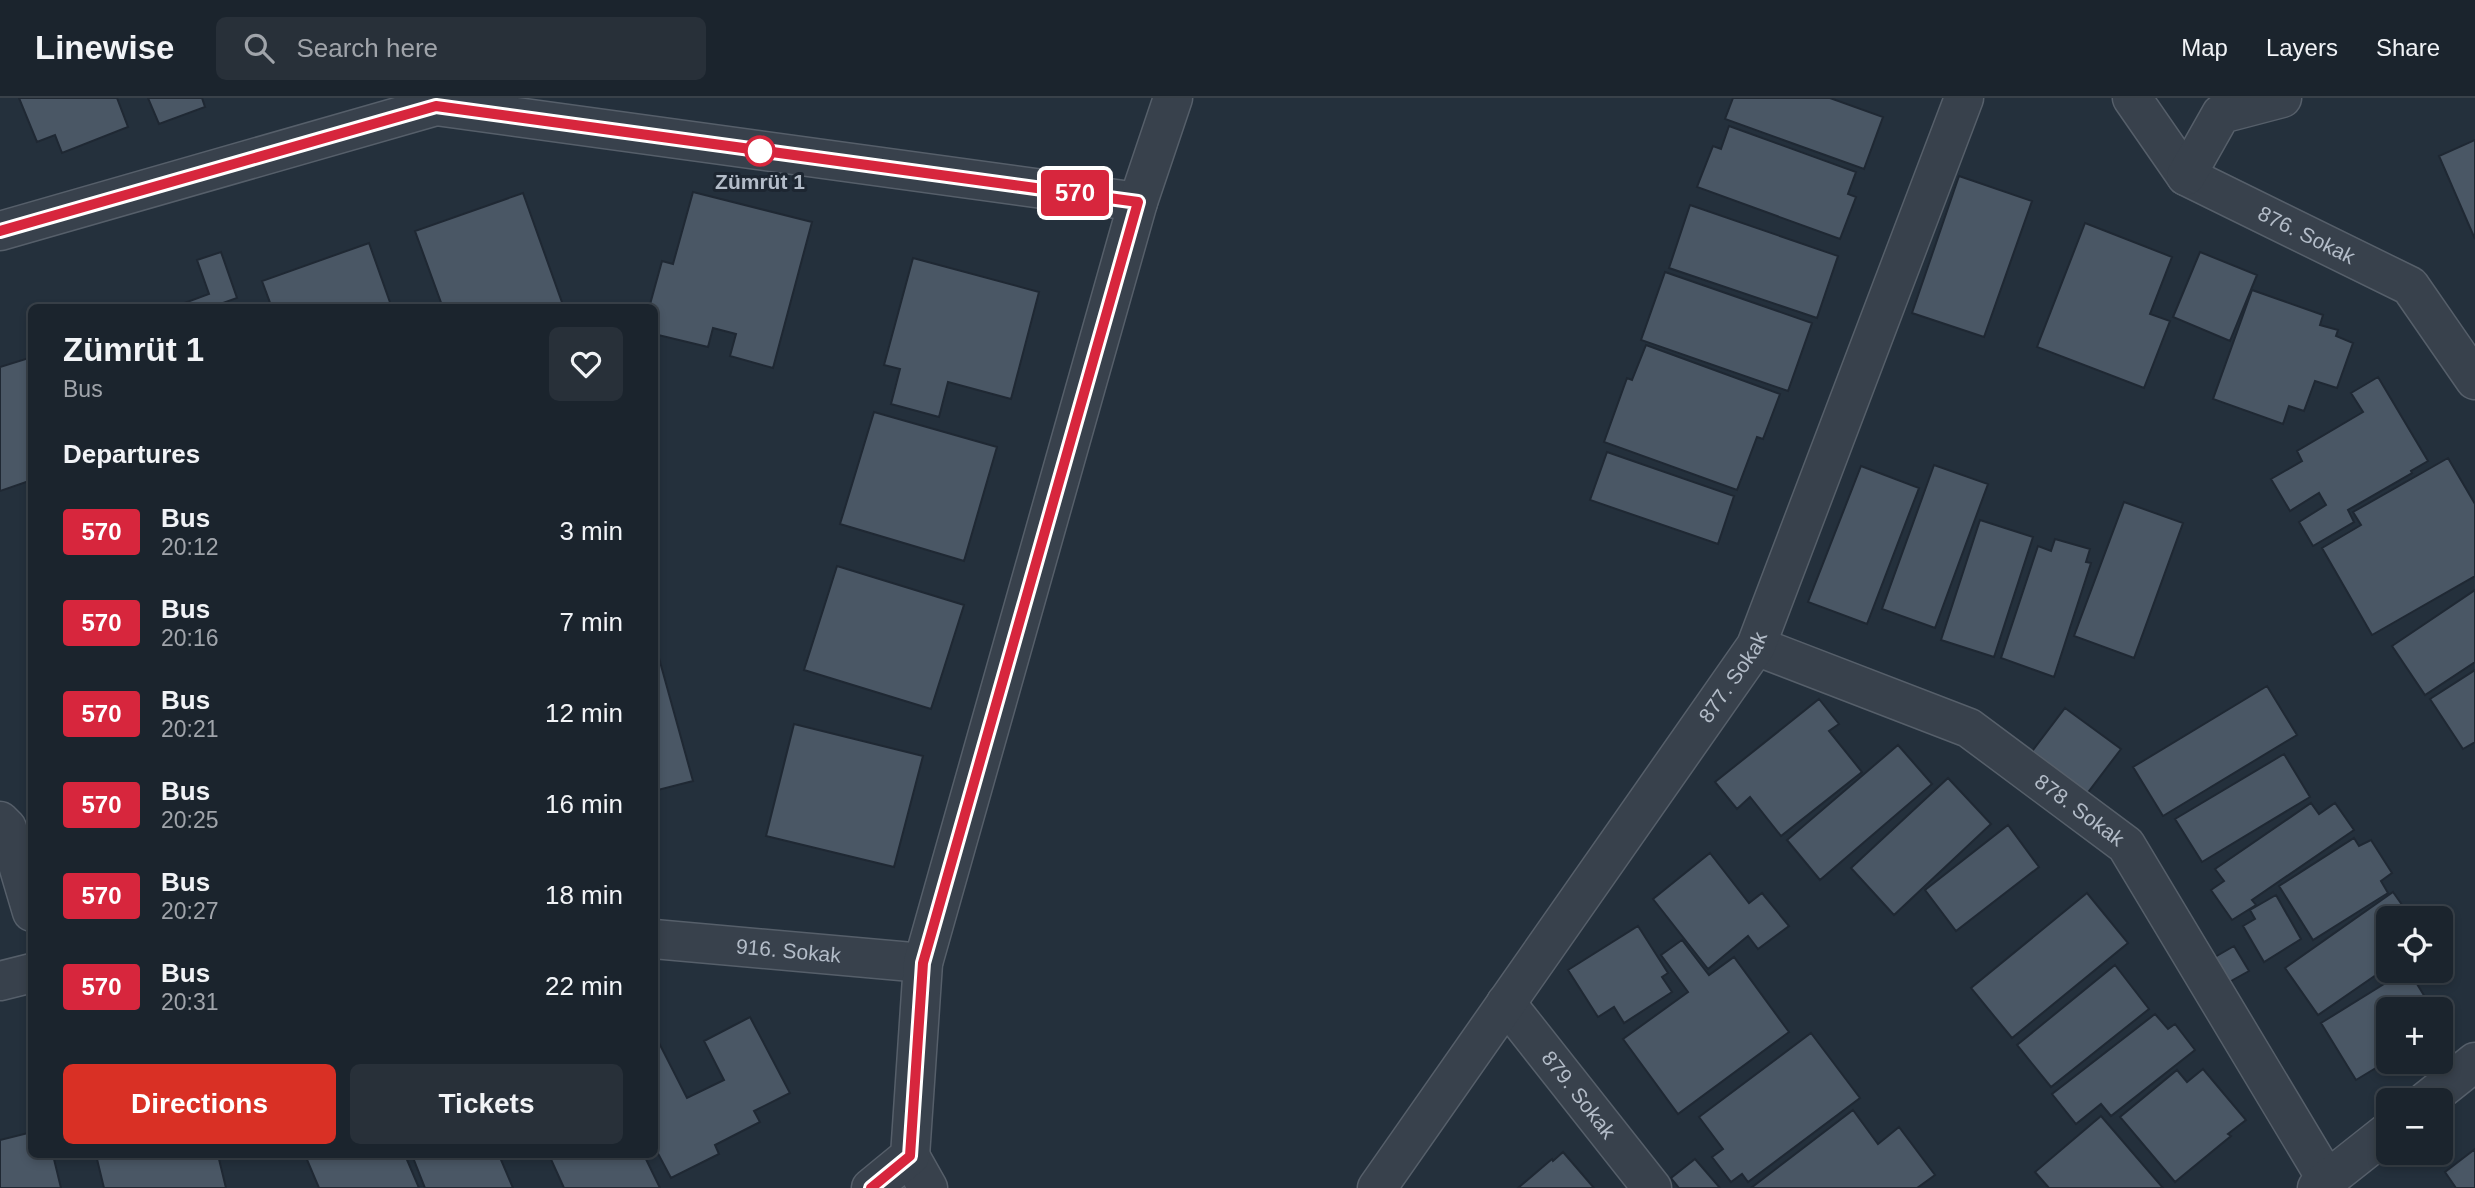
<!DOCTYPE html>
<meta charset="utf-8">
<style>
body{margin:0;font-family:Helvetica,sans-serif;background:#283039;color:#f1f3f6;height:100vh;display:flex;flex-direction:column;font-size:26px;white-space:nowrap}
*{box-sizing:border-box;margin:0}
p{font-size:23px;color:#a0a4aa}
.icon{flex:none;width:38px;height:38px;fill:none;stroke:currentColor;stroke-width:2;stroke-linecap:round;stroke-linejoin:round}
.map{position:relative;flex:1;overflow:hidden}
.drawer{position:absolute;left:28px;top:206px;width:630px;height:854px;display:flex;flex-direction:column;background:#1b242d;border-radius:10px;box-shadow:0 4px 10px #0003,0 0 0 2px #394149}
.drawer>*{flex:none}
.badge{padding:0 14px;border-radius:5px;font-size:24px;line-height:46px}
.controls{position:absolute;left:2376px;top:808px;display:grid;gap:14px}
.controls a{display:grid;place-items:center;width:77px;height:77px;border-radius:10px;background:#1b242d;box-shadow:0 4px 10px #0003,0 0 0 2px #394149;font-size:35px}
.map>.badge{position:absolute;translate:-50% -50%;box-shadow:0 0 0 4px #fff}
h2{padding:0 35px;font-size:26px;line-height:63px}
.round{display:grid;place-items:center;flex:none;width:74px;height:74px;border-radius:10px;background:#283039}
.headline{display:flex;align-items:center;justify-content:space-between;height:119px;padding:0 35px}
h1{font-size:33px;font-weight:800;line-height:52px}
.primary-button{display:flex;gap:14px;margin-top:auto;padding:14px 35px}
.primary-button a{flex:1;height:80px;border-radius:10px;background:#d93025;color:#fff;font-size:28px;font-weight:800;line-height:80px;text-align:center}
.primary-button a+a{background:#283039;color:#f1f3f6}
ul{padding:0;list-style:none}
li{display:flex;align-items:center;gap:21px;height:91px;padding:0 35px}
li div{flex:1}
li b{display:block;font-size:26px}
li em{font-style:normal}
li .badge{min-width:77px;font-weight:700;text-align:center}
header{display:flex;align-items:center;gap:42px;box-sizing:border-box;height:98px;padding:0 35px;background:#1b242d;border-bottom:2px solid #394149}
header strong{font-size:33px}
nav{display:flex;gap:38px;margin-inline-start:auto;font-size:24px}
.search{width:490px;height:63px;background:#283039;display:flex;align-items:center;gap:18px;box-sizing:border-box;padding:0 24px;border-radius:10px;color:#a0a4aa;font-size:26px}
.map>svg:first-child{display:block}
.building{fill:#4a5765;stroke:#1f2833;stroke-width:2}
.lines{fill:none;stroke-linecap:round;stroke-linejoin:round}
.minor-casing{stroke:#565f6a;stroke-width:41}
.minor{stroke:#38414c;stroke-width:38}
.line-casing{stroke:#fff;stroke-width:16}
.line{stroke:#d7263d;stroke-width:10}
.stop-dot{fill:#fff;stroke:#d7263d;stroke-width:3.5}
.labels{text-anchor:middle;stroke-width:6;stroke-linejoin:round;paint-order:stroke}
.stop-label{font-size:21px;font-weight:bold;fill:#b3bcc8;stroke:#1d2631}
.street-label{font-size:21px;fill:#b3bcc8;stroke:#1d2631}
</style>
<header>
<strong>Linewise</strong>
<div class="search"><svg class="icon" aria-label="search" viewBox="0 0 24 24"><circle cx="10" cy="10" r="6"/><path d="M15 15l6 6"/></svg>Search here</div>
<nav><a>Map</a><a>Layers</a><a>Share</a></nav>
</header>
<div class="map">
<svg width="2475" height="1090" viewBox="0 0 2475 1090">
<rect width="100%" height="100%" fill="#24303c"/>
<path class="building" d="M 19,0 L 117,0 L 128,29 L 62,55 L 55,37 L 37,44 Z
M 148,0 L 202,0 L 205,9 L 159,26 Z
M 1733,0 L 1830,0 L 1883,19 L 1864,71 L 1725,21 Z
M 1729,28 L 1856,74 L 1848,96 L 1856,99 L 1840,141 L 1697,89 L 1713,48 L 1721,51 Z
M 2475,42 L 2475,141 L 2439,58 Z
M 1959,78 L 2032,103 L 1984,239 L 1912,215 Z
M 693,94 L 812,124 L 773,270 L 730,258 L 736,236 L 713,230 L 708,249 L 654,236 L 654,210 L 649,210 L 662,163 L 673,166 Z
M 523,95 L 564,210 L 443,210 L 415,133 Z
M 1690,107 L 1838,158 L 1817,220 L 1669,170 Z
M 2085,125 L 2172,159 L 2150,216 L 2170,223 L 2144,290 L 2037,249 Z
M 369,145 L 392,210 L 272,210 L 262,183 Z
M 221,154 L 237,200 L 217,207 L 218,210 L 171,210 L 209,196 L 197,162 Z
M 2200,154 L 2257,177 L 2230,243 L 2173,219 Z
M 913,160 L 1039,194 L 1011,301 L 948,284 L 939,319 L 891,306 L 900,271 L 884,267 Z
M 1665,174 L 1812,225 L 1788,293 L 1641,242 Z
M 2252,192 L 2323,217 L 2320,227 L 2338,232 L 2336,238 L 2353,245 L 2337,290 L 2315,283 L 2304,313 L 2289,308 L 2283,326 L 2213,301 Z
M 1646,247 L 1780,296 L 1763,341 L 1757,339 L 1737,392 L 1604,344 L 1627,280 L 1632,282 Z
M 32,259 L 32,382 L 0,393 L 0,269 Z
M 2378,279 L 2428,363 L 2411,373 L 2412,375 L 2348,412 L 2354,424 L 2313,448 L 2299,424 L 2326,407 L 2319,395 L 2290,413 L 2271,381 L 2302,363 L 2297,353 L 2363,314 L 2351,295 Z
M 874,314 L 997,349 L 964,463 L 840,426 Z
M 1607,354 L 1734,398 L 1718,446 L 1590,402 Z
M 2448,360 L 2475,406 L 2475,478 L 2372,537 L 2322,450 L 2361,427 L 2353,414 Z
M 1934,367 L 1988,386 L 1935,530 L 1882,511 Z
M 1861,368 L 1919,390 L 1867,526 L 1808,504 Z
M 2124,404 L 2183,425 L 2134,560 L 2074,538 Z
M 1980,422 L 2033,439 L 1994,559 L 1941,542 Z
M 2055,441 L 2090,451 L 2086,464 L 2091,465 L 2054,579 L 2001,560 L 2038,448 L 2051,453 Z
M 837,468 L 964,507 L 931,611 L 804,572 Z
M 2475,492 L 2475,564 L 2425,597 L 2392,548 Z
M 657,553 L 693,683 L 654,693 L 654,554 Z
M 2475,572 L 2475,644 L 2463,651 L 2430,601 Z
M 2267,588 L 2297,637 L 2163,718 L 2133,669 Z
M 1819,601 L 1839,626 L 1829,633 L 1862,674 L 1781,738 L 1750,699 L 1737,711 L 1715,684 Z
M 2065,610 L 2121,651 L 2086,697 L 2030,656 Z
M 794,626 L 923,658 L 894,769 L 766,738 Z
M 1898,647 L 1932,686 L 1820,782 L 1787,742 Z
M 2284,656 L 2310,699 L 2202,764 L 2175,721 Z
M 1948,680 L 1991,726 L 1894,817 L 1851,770 Z
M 2311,705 L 2319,716 L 2335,705 L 2354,732 L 2252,802 L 2256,807 L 2232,822 L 2211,792 L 2224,783 L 2215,771 Z
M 2008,727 L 2039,769 L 1956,833 L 1925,792 Z
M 2354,740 L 2359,748 L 2371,742 L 2392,775 L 2381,783 L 2388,795 L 2313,842 L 2279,788 Z
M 1710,755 L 1749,805 L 1762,795 L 1789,828 L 1758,851 L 1748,838 L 1708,871 L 1653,801 Z
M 2393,794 L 2412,821 L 2389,821 L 2389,868 L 2318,917 L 2285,870 Z
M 2087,795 L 2128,845 L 2012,940 L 1971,890 Z
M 2276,797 L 2301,841 L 2264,864 L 2243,828 L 2255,821 L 2250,812 Z
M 1638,828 L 1668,875 L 1662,879 L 1672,894 L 1624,925 L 1614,909 L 1598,919 L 1568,872 Z
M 1682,842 L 1709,877 L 1734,859 L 1789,934 L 1678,1016 L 1623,941 L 1688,894 L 1661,857 Z
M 2234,848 L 2249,873 L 2222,888 L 2208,863 Z
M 2115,867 L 2149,911 L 2051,989 L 2017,947 Z
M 2405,873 L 2409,873 L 2433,912 L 2389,912 L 2389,962 L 2356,982 L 2321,925 Z
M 2155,916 L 2168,931 L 2175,926 L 2195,952 L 2111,1018 L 2101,1006 L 2076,1026 L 2052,996 Z
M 750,919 L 790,995 L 754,1013 L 760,1024 L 715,1047 L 719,1056 L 671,1080 L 654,1048 L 654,940 L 656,939 L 687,1000 L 724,982 L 704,943 Z
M 1811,935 L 1860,1000 L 1748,1084 L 1742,1076 L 1731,1084 L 1712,1059 L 1723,1051 L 1699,1019 Z
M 2203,971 L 2246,1022 L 2228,1036 L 2231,1038 L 2175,1084 L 2120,1019 L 2177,972 L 2187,984 Z
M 1853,1012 L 1878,1046 L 1899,1029 L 1935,1077 L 1917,1090 L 1751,1090 Z
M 2101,1018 L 2163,1090 L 2049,1090 L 2035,1074 Z
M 32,1034 L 32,1057 L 53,1057 L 61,1090 L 0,1090 L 0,1042 Z
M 2475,1051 L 2475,1090 L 2456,1090 L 2445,1074 Z
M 1563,1054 L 1594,1090 L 1518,1090 L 1552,1061 L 1553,1063 Z
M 96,1057 L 218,1057 L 226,1090 L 104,1090 Z
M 305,1057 L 405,1057 L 419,1090 L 319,1090 Z
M 412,1057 L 499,1057 L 513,1090 L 425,1090 Z
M 549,1057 L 644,1057 L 660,1090 L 564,1090 Z
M 1695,1061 L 1720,1090 L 1679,1090 L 1671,1080 Z"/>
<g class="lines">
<g class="minor-casing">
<g id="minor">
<path id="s1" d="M 2132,0 L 2186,78 L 2410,188 L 2475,282"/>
<path d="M 2186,78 L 2221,16 L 2282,0"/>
<path d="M 0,133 L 436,8 L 1138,104"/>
<path id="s2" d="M 1756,548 L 1969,630 L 2126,747 L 2327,1082"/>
<path d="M 0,723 L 7,730 L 32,814"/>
<path id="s3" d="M 654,841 L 923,865"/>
<path d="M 0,883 L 32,875"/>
<path id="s4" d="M 1506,905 L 1652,1090"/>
<path d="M 2426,1003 L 2475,964"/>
<path d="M 910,1058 L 928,1090"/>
<path d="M 871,1090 L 910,1058 L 923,865 L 1138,104 L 1173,0"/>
<path id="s5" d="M 1377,1090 L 1756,548 L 1964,0"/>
<path d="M 2317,1090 L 2389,1033"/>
</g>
</g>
<use href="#minor" class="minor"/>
</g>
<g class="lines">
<g class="line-casing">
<path id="line" d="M 0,133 L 436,8 L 1138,104 L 923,865 L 910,1058 L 871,1090"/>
</g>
<use href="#line" class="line"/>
</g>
<circle class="stop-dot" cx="760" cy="53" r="14"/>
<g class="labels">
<g class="stop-label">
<text x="760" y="91">Zümrüt 1</text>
</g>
<g class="street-label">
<text dy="7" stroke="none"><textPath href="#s1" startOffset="229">876. Sokak</textPath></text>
<text dy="7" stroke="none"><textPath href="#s5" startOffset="623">877. Sokak</textPath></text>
<text dy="7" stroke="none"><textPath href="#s2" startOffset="366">878. Sokak</textPath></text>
<text dy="7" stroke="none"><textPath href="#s3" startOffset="135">916. Sokak</textPath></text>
<text dy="7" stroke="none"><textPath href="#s4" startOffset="117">879. Sokak</textPath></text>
</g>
</g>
</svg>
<div class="controls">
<a><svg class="icon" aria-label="locate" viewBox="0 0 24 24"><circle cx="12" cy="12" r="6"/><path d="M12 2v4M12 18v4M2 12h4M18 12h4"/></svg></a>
<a>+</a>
<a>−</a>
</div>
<b class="badge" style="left:1075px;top:95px;background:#d7263d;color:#fff">570</b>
<section class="drawer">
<div class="headline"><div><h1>Zümrüt 1</h1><p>Bus</p></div><a class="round"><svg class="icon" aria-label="heart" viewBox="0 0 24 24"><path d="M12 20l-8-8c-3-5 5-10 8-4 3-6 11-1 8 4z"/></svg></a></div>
<h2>Departures</h2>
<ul>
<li><span class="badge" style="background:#d7263d;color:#fff">570</span><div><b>Bus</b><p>20:12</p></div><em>3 min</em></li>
<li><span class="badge" style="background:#d7263d;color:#fff">570</span><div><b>Bus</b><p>20:16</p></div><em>7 min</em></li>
<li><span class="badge" style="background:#d7263d;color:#fff">570</span><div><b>Bus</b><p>20:21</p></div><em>12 min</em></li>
<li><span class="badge" style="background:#d7263d;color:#fff">570</span><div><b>Bus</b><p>20:25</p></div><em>16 min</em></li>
<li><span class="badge" style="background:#d7263d;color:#fff">570</span><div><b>Bus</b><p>20:27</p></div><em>18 min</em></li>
<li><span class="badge" style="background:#d7263d;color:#fff">570</span><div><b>Bus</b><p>20:31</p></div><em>22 min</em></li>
</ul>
<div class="primary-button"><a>Directions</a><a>Tickets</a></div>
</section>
</div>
